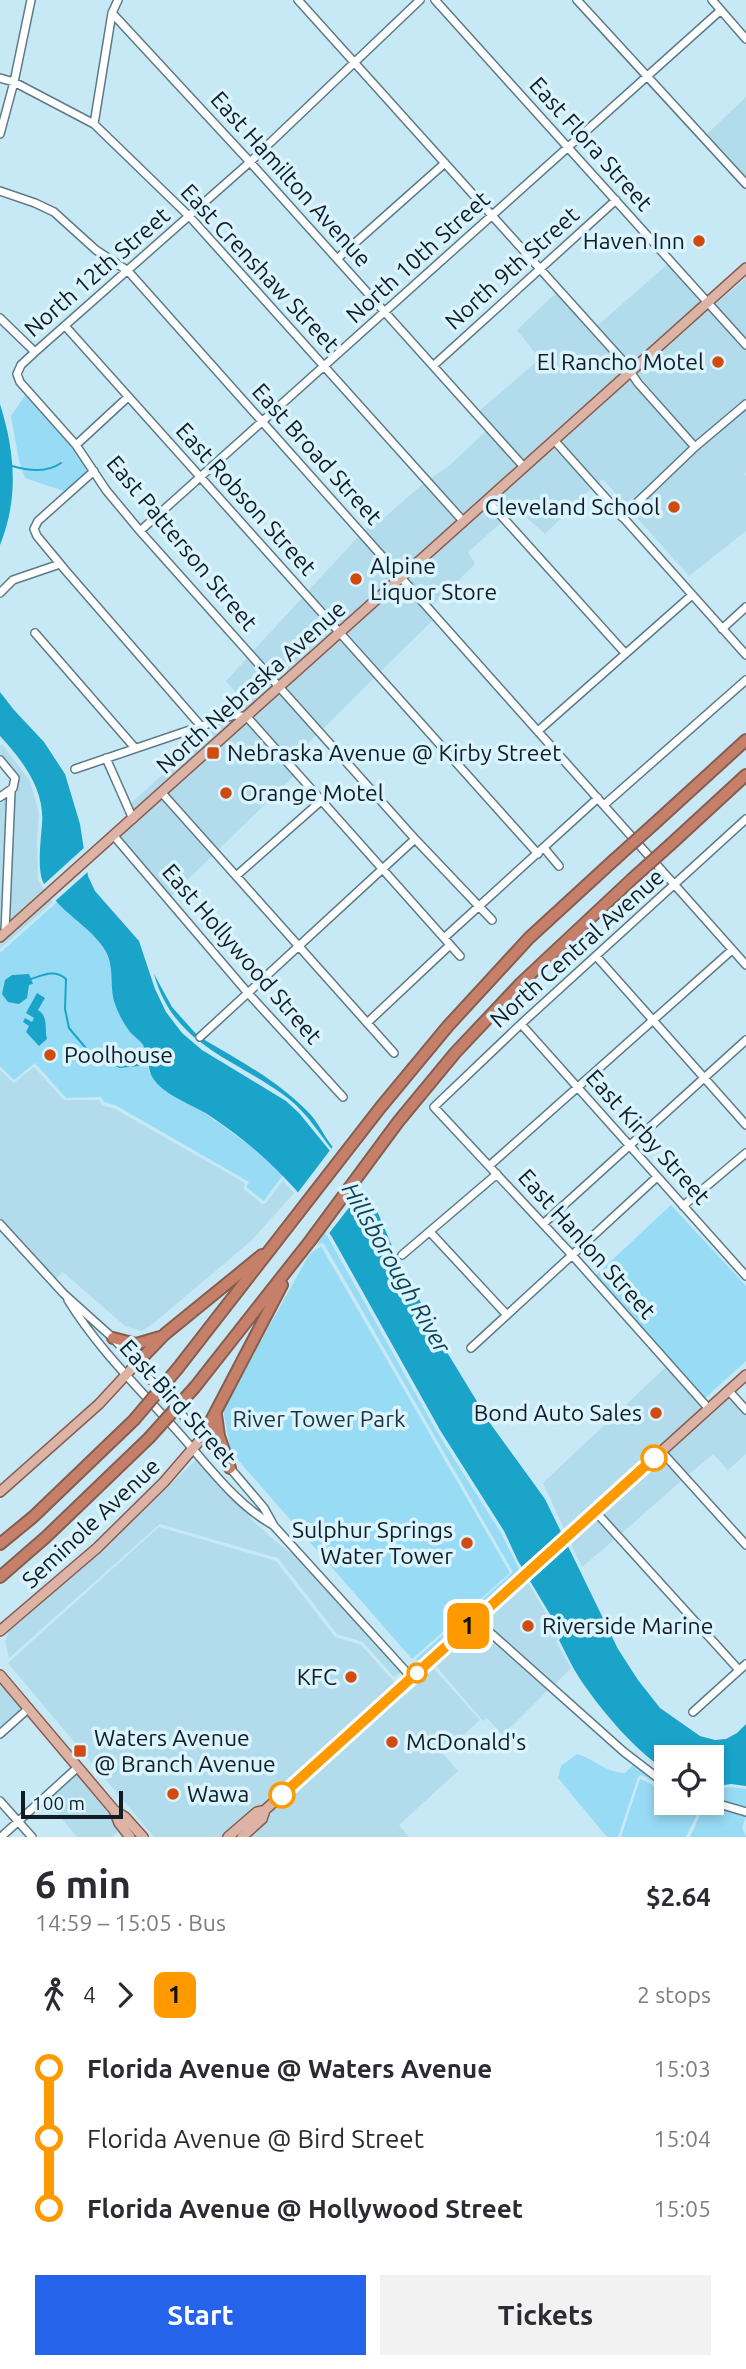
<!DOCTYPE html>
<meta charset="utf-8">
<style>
body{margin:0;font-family:Ubuntu,sans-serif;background:#f2f2f3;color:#2b2b33;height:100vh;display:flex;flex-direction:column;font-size:26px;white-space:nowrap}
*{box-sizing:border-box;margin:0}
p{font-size:23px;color:#7c7c81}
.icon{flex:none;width:38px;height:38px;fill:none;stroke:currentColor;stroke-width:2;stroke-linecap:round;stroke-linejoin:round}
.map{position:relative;height:1837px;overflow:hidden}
.drawer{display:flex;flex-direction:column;background:#fff;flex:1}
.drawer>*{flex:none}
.badge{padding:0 14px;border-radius:10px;font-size:24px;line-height:46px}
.fabs{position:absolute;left:654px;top:1745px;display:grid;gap:14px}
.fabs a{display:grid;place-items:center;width:70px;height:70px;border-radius:0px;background:#fff;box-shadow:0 4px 10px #0003;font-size:35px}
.scale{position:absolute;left:21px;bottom:18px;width:102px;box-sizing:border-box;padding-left:7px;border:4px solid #111d22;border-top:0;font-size:19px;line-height:24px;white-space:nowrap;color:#111d22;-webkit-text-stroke:5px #d9f4ff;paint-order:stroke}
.map>.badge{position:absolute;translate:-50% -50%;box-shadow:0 0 0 4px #fff}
.legs{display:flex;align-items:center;gap:10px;height:77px;padding:0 35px;font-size:23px}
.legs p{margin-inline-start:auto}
.summary{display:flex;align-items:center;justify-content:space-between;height:119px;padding:0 35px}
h1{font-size:38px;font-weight:600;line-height:52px}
.primary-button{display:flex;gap:14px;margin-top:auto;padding:14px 35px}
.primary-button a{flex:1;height:80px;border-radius:0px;background:#2563eb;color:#fff;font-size:28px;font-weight:600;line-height:80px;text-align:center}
.primary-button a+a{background:#f2f2f3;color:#2b2b33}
ul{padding:0 35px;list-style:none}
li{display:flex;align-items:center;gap:24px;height:70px;font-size:26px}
li i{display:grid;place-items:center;width:10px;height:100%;margin:0 9px;background:currentColor}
li i::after{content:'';width:18px;height:18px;margin:-9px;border:5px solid;border-radius:50%;background:#fff}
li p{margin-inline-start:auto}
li:first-child i{background:linear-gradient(#0000 50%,currentColor 0)}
li:last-child i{background:linear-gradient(currentColor 50%,#0000 0)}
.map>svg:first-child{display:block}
.built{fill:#b2dcec}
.green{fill:#98dbf4}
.water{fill:#1aa4ca}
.pier{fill:#c7e8f5}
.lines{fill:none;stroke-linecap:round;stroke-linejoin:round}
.stream{stroke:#1aa4ca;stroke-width:2}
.minor-casing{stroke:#5d7b87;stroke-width:10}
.major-casing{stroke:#875d50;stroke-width:12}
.highway-casing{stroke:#875d50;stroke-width:14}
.minor{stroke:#fff;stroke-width:7}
.major{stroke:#ddb3a5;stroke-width:9}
.highway{stroke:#c68069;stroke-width:10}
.highway-bridge-casing{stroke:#875d50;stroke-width:14;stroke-linecap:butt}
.highway-bridge{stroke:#c68069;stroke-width:10}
.line-1-casing{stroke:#fff;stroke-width:16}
.line-1{stroke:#f90;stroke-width:10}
.poi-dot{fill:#d14b0f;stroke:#d9f4ff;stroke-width:2.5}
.stop-1-dot{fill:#fff;stroke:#f90;stroke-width:3.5}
.labels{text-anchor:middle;stroke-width:7;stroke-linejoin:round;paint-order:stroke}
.street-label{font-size:23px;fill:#111d22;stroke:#d9f4ff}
.poi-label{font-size:23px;fill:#111d22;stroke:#d9f4ff;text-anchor:start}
.park-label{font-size:23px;fill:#1e333b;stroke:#d9f4ff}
.water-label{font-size:24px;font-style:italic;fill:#0d4353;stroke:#d9f4ff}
</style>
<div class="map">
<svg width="746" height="1837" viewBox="0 0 746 1837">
<rect width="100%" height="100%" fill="#c7e8f5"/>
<path class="built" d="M 746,97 L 746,178 L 706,135 Z
M 668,264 L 701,304 L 631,366 L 597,326 Z
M 746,278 L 746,339 L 715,304 Z
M 556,293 L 626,372 L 525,462 L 479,411 L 540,359 L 517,330 Z
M 707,308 L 746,350 L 746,400 L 696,442 L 636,372 Z
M 630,377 L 690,447 L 628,507 L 603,479 L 598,483 L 560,440 Z
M 746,409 L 746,472 L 744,474 L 746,476 L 746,531 L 689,576 L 632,512 L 697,449 Z
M 486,431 L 519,467 L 464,516 L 430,479 L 450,465 Z
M 554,445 L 592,488 L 545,534 L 517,509 L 508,517 L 493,500 Z
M 424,483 L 458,521 L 402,572 L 364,530 L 385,517 Z
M 487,505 L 502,522 L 468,552 L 475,564 L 433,605 L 439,614 L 407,577 Z
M 359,536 L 396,577 L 341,626 L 308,591 Z
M 401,582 L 434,619 L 381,671 L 346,631 Z
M 303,597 L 335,632 L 280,681 L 253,651 Z
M 340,637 L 375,677 L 323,729 L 285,686 Z
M 248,657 L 275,686 L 246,713 L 234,711 L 244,702 L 226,681 Z
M 279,692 L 317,734 L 291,760 L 252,716 Z
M 234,719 L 238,719 L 134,813 L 130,804 L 221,722 Z
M 246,722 L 294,776 L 218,850 L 167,793 Z
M 2,744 L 30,781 L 39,813 L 37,838 L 38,880 L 45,891 L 10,924 L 15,792 L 18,778 L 0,754 L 0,746 Z
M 7,798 L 2,931 L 0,932 L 0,801 Z
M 161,799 L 212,856 L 171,896 L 119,836 Z
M 49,897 L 53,902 L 0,949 L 0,942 Z
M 34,1067 L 64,1100 L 99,1100 L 102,1105 L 115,1109 L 245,1183 L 244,1189 L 262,1204 L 266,1203 L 283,1180 L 294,1193 L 251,1241 L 155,1322 L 142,1331 L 125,1326 L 63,1272 L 55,1279 L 0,1218 L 0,1070 L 14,1083 Z
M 666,1367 L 703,1409 L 566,1533 L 543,1483 Z
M 728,1396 L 746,1415 L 746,1454 L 728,1470 L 713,1454 L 688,1475 L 667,1451 Z
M 661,1456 L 682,1480 L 621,1534 L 600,1510 Z
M 197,1459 L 255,1523 L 280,1545 L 298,1558 L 401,1672 L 394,1677 L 363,1642 L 337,1634 L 278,1558 L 160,1524 L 9,1658 L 5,1642 L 10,1628 L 88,1562 Z
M 595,1516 L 615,1539 L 582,1567 L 569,1540 Z
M 159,1527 L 276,1561 L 335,1637 L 361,1645 L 406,1695 L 434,1669 L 480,1720 L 443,1754 L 458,1771 L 399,1825 L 409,1837 L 154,1837 L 8,1663 Z
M 526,1579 L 559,1636 L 556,1642 L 571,1668 L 554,1685 L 481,1619 Z
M 475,1624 L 548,1690 L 503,1735 L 487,1718 L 483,1721 L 436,1666 L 432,1667 L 406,1690 Z
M 0,1683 L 23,1709 L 0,1729 Z
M 77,1773 L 122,1828 L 112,1837 L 77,1837 L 47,1801 Z"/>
<path class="green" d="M 28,391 L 94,471 L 70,493 L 25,478 L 19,461 L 11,416 Z
M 57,902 L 96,938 L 106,953 L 111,966 L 115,1004 L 128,1029 L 144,1045 L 149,1073 L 249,1145 L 283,1175 L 264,1201 L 246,1187 L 249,1182 L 117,1106 L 104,1102 L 101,1097 L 66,1098 L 35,1063 L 14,1080 L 0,1066 L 0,953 Z
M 671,1205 L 746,1286 L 746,1361 L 705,1398 L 594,1277 Z
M 325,1232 L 437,1432 L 501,1533 L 521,1573 L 421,1664 L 416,1659 L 513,1572 L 324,1244 L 321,1243 L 317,1245 Z
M 321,1246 L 510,1573 L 412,1659 L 231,1452 L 223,1409 L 309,1255 Z
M 577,1754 C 596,1760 605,1772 625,1773 L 633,1765 L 655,1782 L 641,1775 L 638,1777 L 618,1837 L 607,1837 L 558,1778 L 561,1766 Z
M 640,1779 L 667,1791 L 667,1802 L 689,1803 L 700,1808 L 686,1837 L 621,1837 Z
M 731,1787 L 746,1789 L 746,1808 L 712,1799 L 712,1790 Z
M 697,1803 L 746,1816 L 742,1828 L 746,1837 L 690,1837 L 703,1808 Z"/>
<path class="water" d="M 0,404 C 15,452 19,498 0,545 Z
M 0,692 L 14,710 L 44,742 L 65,774 L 80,824 L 88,876 L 95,891 L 139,941 L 155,989 L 166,1012 L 182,1033 L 202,1050 L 286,1101 L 299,1113 L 375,1206 L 392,1246 L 442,1344 L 492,1426 L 545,1499 L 618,1649 L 638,1680 L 660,1708 L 700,1736 L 715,1740 L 726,1739 L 737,1733 L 746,1724 L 746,1786 L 731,1784 L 712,1787 L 712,1757 L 667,1757 L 667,1771 C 635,1751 601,1710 580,1679 C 572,1667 566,1653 559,1640 L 563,1636 L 518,1561 L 504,1531 L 440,1430 L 332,1237 C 299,1188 263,1152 213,1118 C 198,1107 178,1101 163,1089 C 144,1073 152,1066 144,1047 C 142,1041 134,1037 130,1032 C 124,1024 118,1013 115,1004 C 109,987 115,969 106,952 C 91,925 58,913 43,882 C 37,868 41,839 42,824 C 45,789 22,760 0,736 Z
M 29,974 L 33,984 L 29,985 L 27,998 L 19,1004 L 8,1002 L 2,994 L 5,980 L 12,975 Z
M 154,974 L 172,1007 L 197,1035 L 195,1037 L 199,1042 L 203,1039 C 241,1061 281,1083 311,1115 C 322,1128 327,1143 340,1155 L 338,1157 C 322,1138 309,1115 289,1099 C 236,1058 174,1047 154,974 Z
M 37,993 L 45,998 L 38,1010 C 49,1017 44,1028 47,1039 L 39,1046 L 26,1032 L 29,1026 L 23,1022 L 25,1018 L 32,1022 L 34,1018 L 26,1013 Z"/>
<path class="pier" d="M 86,846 L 90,870 L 53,903 L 42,886 Z
M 334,1145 L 343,1153 L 341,1159 L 365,1187 L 327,1236 L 296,1195 Z
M 562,1531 L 571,1544 L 529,1582 L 519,1569 Z"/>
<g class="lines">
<path class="stream" d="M 12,466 C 29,471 47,473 61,463
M 31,979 C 43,975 55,969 66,979 L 65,1009 L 69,1028 L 90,1053 L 120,1067 L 147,1064"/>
<g class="minor-casing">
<path id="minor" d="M 298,0 L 623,361 L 638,383 L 695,447
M 420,0 L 250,162 L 35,352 L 21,365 L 17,374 L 20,382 L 76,445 L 106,490 L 140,531 L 415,839 L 492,920
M 435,0 L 746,345
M 577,0 L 746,184
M 712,0 L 746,39
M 112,13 L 250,162 L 524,467
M 0,78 L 14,82 L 94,124 L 190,217 L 463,521
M 94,124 L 112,13 L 118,0
M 0,134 L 14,82 L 31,0
M 0,191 L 35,203 L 54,212 L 96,250 L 128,271 L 746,965
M 338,258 L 445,163
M 0,318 L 35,352
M 66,327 L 538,854
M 433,366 L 616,200
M 554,440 L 746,655
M 76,445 L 128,397
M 94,471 L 38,521 L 34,529 L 37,536 L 66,571 L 200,725
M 487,500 L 625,653
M 622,517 L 695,447 L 746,404
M 140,531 L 721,10
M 0,593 L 13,580 L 60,564
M 722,629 L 746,607
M 35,633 L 135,748
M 538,731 L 692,595
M 106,758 L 133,819
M 0,760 L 15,778 L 13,788 L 0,797
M 75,769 L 234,715 L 247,717 L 460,956
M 162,793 L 394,1053
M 604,805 L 746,680
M 114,836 L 247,992 L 343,1097
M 544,848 L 559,866
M 236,876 L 321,801
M 5,932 L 11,791
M 444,938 L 598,798
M 596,956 L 746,1125
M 367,1023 L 450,945
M 521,1024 L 746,1276
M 200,1037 L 415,839
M 489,1166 L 732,950
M 683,1206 L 746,1153
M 0,1224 L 64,1294 L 113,1338 L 230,1468 L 264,1508 L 274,1526 L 412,1678
M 543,1224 L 746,1040
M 430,1232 L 507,1315
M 402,1255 L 497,1174
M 68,1300 C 98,1349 140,1389 178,1432 C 207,1464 235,1504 273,1525
M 471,1348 L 657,1177
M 729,1391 L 746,1410
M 709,1409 L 572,1255 L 434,1107 L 521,1024 L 746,819
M 661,1451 L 746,1545
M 595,1511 L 739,1670
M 475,1619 L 624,1752 L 667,1785
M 693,1712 L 746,1664
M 0,1734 L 29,1708
M 0,1801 L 32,1837
M 712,1802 L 746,1812
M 1,1837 L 78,1767"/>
</g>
<g class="major-casing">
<path id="major" d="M 0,937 L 746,268
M 0,1492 L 99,1404 L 136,1364
M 0,1631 L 97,1548 L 164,1482 L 202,1438
M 0,1675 L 114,1810 L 125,1817 L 143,1837
M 114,1810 L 119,1823 L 130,1837
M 228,1837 L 257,1812 L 265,1810 L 746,1375
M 242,1837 L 262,1819 L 265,1810"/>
</g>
<g class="highway-casing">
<path id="highway" d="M 654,824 L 746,740
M 671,844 L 746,775
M 113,1338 L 136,1344 L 160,1337
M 136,1364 L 165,1334 L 262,1255
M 178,1368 L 380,1108 L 448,1026 L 529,938 L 614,860
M 195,1387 L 310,1241 L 398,1122 L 455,1053 L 521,983 L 631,880
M 216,1415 L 219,1436 L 230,1468
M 202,1438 L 282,1285
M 0,1544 L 33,1517 L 134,1420
M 0,1577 L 46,1537 L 149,1438"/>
</g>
<use href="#minor" class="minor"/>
<use href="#major" class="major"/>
<use href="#highway" class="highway"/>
<g class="highway-bridge-casing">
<path id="highway-bridge" d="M 614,860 L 654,824
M 631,880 L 671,844
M 134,1420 L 178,1368
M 149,1438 L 195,1387"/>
</g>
<use href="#highway-bridge" class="highway-bridge"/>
</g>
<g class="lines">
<g class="line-1-casing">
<path id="line-1" d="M 282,1795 L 654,1458"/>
</g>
<use href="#line-1" class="line-1"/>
</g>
<g class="poi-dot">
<circle cx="699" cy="241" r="7"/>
<circle cx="718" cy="362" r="7"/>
<circle cx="674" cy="507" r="7"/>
<circle cx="356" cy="579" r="7"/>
<rect x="206" y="746" width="14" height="14" rx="3.5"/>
<circle cx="226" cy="793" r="7"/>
<circle cx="50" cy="1055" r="7"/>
<circle cx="656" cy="1413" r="7"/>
<circle cx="467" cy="1543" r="7"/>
<circle cx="528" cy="1626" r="7"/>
<circle cx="351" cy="1677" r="7"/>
<circle cx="392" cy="1742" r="7"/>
<rect x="73" y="1744" width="14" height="14" rx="3.5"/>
<circle cx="173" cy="1794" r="7"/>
</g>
<g class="stop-1-dot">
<circle cx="654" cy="1458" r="12"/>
<circle cx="417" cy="1673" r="9"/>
<circle cx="282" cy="1795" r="12"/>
</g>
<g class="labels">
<g class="street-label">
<text transform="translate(591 144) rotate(48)" y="8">East Flora Street</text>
<text transform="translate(291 179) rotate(48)" y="8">East Hamilton Avenue</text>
<text transform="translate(418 257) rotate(-42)" y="8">North 10th Street</text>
<text transform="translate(260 268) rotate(47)" y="8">East Crenshaw Street</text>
<text transform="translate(512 268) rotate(-42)" y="8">North 9th Street</text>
<text transform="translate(97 272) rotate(-41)" y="8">North 12th Street</text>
<text transform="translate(317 454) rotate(48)" y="8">East Broad Street</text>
<text transform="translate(246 499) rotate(48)" y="8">East Robson Street</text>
<text transform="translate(182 543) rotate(50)" y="8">East Patterson Street</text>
<text transform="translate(251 687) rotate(-42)" y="8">North Nebraska Avenue</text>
<text transform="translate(577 948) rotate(-42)" y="8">North Central Avenue</text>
<text transform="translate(242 954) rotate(49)" y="8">East Hollywood Street</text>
<text transform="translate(648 1137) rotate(48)" y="8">East Kirby Street</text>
<text transform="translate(587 1244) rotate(48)" y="8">East Hanlon Street</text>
<text transform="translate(178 1403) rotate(48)" y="8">East Bird Street</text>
<text transform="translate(91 1523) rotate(-43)" y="8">Seminole Avenue</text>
</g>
<g class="poi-label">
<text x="685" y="249" text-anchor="end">Haven Inn</text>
<text x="704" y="370" text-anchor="end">El Rancho Motel</text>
<text x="660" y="515" text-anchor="end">Cleveland School</text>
<text x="370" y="574">Alpine<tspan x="370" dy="26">Liquor Store</tspan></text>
<text x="227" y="761">Nebraska Avenue @ Kirby Street</text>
<text x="240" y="801">Orange Motel</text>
<text x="64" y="1063">Poolhouse</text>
<text x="642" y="1421" text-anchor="end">Bond Auto Sales</text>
<text x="453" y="1538" text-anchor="end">Sulphur Springs<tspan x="453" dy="26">Water Tower</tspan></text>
<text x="542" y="1634">Riverside Marine</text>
<text x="337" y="1685" text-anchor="end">KFC</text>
<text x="94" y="1746">Waters Avenue<tspan x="94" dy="26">@ Branch Avenue</tspan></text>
<text x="406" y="1750">McDonald's</text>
<text x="187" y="1802">Wawa</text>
</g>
<g class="park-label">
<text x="319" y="1427">River Tower Park</text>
</g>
<g class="water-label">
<text transform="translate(396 1268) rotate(60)" y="8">Hillsborough River</text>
</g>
</g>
</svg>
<div class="fabs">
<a><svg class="icon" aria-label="locate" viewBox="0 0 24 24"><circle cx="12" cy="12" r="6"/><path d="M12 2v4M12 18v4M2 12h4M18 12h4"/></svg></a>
</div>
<div class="scale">100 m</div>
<b class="badge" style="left:468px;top:1626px;background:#f90;color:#111">1</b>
</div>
<section class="drawer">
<div class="summary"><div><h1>6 min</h1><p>14:59 – 15:05 · Bus</p></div><b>$2.64</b></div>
<div class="legs"><svg class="icon" aria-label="walk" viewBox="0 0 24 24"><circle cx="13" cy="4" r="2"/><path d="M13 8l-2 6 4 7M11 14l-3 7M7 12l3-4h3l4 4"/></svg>4<svg class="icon" aria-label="forward" viewBox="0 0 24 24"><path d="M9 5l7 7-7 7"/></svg><b class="badge" style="background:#f90;color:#111">1</b><p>2 stops</p></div>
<ul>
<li><i style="color:#f90"></i><b>Florida Avenue @ Waters Avenue</b><p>15:03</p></li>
<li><i style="color:#f90"></i><span>Florida Avenue @ Bird Street</span><p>15:04</p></li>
<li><i style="color:#f90"></i><b>Florida Avenue @ Hollywood Street</b><p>15:05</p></li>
</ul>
<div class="primary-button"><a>Start</a><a>Tickets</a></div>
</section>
